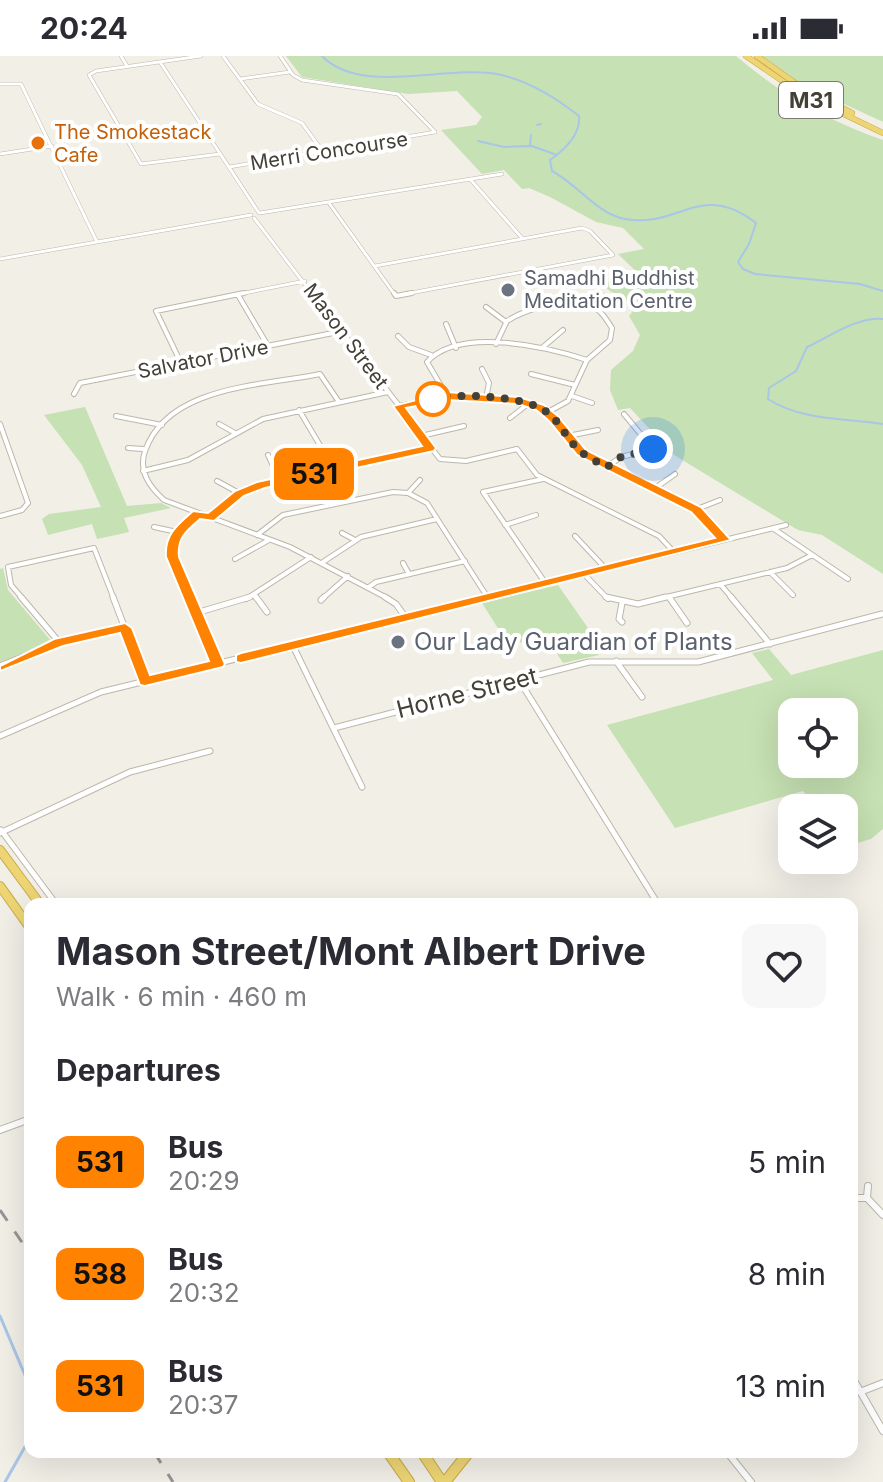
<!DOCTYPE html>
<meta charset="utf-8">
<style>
body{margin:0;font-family:Inter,sans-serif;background:#f7f7f7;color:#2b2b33;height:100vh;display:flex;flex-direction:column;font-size:30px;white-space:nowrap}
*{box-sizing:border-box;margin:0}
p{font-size:26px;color:#7c7c81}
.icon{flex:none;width:44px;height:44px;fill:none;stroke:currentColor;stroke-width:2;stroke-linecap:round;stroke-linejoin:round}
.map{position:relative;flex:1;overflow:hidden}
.details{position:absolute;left:24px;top:842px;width:834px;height:560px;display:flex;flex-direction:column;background:#fff;border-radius:16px;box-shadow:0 8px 32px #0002}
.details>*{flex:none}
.badge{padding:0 16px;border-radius:12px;font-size:28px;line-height:52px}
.tools{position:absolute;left:778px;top:642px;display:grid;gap:16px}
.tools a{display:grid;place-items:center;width:80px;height:80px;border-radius:16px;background:#fff;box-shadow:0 8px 32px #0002;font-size:40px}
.you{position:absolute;width:40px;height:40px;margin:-20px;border:6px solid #fff;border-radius:50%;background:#1a73e8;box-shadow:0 0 0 12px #1a73e833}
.map>.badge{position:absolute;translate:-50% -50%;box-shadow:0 0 0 4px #fff}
h2{padding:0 32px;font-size:30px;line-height:72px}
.round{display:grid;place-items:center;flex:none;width:84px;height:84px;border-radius:16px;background:#f7f7f7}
.overview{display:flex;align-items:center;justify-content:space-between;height:136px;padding:0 32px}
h1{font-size:38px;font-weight:700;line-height:60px}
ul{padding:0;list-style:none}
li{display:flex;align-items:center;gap:24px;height:112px;padding:0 32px}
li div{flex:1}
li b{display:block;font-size:30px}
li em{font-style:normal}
li .badge{min-width:88px;font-weight:700;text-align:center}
.status{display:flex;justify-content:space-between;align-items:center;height:56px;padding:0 40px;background:#fff;direction:ltr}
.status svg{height:22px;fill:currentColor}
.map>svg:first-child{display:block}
.green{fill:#c6e1b3;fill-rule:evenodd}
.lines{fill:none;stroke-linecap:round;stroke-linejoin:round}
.stream-far1{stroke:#a9c6e7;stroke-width:2}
.stream{stroke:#a9c6e7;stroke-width:3}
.minor-far3-casing{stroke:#bbb8aa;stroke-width:4}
.minor-far2-casing{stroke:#bbb8aa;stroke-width:6}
.minor-far1-casing{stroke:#bbb8aa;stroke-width:7}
.minor-casing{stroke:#bbb8aa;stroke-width:8}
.highway-far2-casing{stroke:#cbab46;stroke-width:6}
.highway-far1-casing{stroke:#cbab46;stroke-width:10}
.highway-casing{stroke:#cbab46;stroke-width:12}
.minor-far3{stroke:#fff;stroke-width:3}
.minor-far2{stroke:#fff;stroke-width:4}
.minor-far1{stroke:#fff;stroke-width:5}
.minor{stroke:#fff;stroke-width:6}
.highway-far2{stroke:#edd575;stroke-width:5}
.highway-far1{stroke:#edd575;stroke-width:8}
.highway{stroke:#edd575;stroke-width:10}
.rail{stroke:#959595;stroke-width:3;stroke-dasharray:13 13;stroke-linecap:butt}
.line{fill:#ff8200;stroke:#fff;stroke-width:2}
.walk{stroke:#434036;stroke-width:8;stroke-dasharray:0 14.4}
.food-dot{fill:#e8710a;stroke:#fff;stroke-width:3}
.worship-dot{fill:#6b7280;stroke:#fff;stroke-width:3}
.stop-dot{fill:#fff;stroke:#ff8200;stroke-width:4}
.labels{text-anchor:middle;stroke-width:8;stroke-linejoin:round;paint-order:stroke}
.far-food-label{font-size:20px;fill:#c56008;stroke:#fff;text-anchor:start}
.far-street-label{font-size:20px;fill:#434036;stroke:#fff}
.far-worship-label{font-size:20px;fill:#5b616d;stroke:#fff;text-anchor:start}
.shield{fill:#fff;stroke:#7b7972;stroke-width:2}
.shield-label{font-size:22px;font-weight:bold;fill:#434036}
.worship-label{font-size:24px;fill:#5b616d;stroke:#fff;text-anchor:start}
.street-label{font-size:24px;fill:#434036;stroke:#fff}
</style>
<div class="status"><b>20:24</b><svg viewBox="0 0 49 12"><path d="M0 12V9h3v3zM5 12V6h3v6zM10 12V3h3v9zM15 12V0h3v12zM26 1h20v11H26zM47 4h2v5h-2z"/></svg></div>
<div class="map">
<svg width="883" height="1426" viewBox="0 0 883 1426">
<rect width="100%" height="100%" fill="#f1efe6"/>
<path class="green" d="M 286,0 L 736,0 C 779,37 830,66 883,84 L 883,518 L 822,479 L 798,474 L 674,399 L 630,352 L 618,354 L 610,334 L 611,314 L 633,295 L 640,279 L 629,260 L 633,255 L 631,249 L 600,228 L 640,219 L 618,198 L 644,193 L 623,172 L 596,166 L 550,141 L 529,132 L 522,133 L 504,114 L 482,118 L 441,74 L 476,69 L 482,61 L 457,35 L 408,38 L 302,21 Z
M 762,0 L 883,0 L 883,66 L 801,28 Z
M 85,351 L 127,450 L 161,447 L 171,452 L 124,462 L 129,476 L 125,477 L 97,483 L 92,468 L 48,479 L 42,463 L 49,458 L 101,451 L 82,409 L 44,359 Z
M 3,512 L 8,534 L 51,585 L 0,607 L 0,513 Z
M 558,529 L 595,582 L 599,599 L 563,607 L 556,596 L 504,582 L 482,547 Z
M 769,593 L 791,619 L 883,594 L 883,773 L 871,783 L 847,790 L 844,786 L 844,752 L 817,752 L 803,735 L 675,772 L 607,669 L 773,624 L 752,597 ZM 844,656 L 844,708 L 792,708 L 792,656 Z"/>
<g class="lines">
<path class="stream-far1" d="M 322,0 C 361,40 445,9 497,18 C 527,24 555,41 579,60 C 581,79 564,94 550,104 L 552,115 C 577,128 597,158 625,163 C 679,173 700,124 756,167 L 749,188 L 738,206 L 743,213 L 755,218 L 860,228 L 883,235
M 537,69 L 541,68
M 478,85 L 504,91 L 532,90 L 557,99
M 530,89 L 531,79
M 883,263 C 858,260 829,281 807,291 L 796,315 L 769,332 L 768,343 C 802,365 845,362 883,368"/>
<path class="stream" d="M 0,1260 L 30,1331
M 5,1426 L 30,1382"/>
<g class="minor-far3-casing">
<path id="minor-far3" d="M 121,0 L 127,10
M 201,0 L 96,15 L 89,19 L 141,108 L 220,98
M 223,0 L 258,48 L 302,67 L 323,96
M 160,6 L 259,157
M 240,23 L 290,16
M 0,28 L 21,28 L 97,186
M 0,98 L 52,90
M 229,111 L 435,76 L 398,38 L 302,24 L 293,19 L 280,0
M 470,123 L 522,182
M 329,147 L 395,239
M 260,157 L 502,118
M 254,162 L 313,239
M 0,203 L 251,159
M 375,210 L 582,172 L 590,175 L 613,199 L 400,239
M 234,239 L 305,225"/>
</g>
<g class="minor-far2-casing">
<path id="minor-far2" d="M 312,237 L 340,274 L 338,276 L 346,281 L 440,403 L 466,405 L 517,393 L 537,419 L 659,480 L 674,496
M 394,237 L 396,240 L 412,237
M 238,239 L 268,290
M 591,249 L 604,240
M 486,251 L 506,266
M 446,268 L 456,292
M 398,280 L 409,291 L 431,299
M 496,288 L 507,265 C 525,253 576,238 595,252 C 603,256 607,265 612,272 L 610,284 L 587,304 L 568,345 L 548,356
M 543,291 L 563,274
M 181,307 L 156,255 L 244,237
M 482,313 L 489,327 L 486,342
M 531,318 L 575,329
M 74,338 L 80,327 L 338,276
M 447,340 L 427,306 C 459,270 548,291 587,304
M 572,340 L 592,347
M 339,346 L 320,318 C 263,330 168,329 145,395 C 138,416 150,431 164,444 L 290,491 L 389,543
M 399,350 L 453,340 L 519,345 L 540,352 L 554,362 L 582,397 L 696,454 L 724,484
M 299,354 L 334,413
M 116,360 L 162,369
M 510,362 L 528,348
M 0,368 L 28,447 L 22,454 L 0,460
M 219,368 L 235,377
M 421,380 L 464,370
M 568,380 L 598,374
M 128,392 L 143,393
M 268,399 L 280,425
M 608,410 L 621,401 L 653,393 L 624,358
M 143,415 L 188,404 L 263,363 L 388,336
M 543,423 L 483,436 L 546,528
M 217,425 L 239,437
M 654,433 L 675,418
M 408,437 L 420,424
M 697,453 L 720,444
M 210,462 L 239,437 L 261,429 L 430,392
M 505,469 L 536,459
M 154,471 L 177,476
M 774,473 L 848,523
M 342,477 L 355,484
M 257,479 L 283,459 L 393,436 L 408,437 L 427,447 L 488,542
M 575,480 L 606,513
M 235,503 L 269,484
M 323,506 L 361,481 L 437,463
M 403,507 L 409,518
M 770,516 L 793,539
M 584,518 L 608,543
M 720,528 L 733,543
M 369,531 L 376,526 L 465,505
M 254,539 L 257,543
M 23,543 L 11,529 L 8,511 L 94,492 L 114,543
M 191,543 C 173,501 158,493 197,458
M 246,543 L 311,501
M 322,543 L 348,520
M 481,543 L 786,469
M 658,543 L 787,512 L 812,499"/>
</g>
<g class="minor-far1-casing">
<path id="minor-far1" d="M 21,541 L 59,586
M 113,541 L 145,625
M 190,541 L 218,608
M 256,541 L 267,556
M 385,541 L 396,548 L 406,562
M 606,541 L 638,548 L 666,541
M 669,541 L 687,567
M 731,541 L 770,588
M 321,544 L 324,541
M 622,547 L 619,563 L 622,566
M 196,557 L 250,541
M 293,590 L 362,731
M 616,605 L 642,641
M 0,610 L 55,588 L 125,572
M 519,624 L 658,848
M 334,672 L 589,606 L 698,606 L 882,558
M 0,680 L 101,636 L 489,541
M 1,774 L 56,848
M 0,777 L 130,716 L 210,695"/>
</g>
<g class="minor-casing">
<path id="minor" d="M 0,1074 L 30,1063
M 867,1141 L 868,1130
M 852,1142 L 867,1142 L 883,1159
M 852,1321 L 883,1375
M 860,1336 L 883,1327
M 727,1396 L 751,1426"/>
</g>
<g class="highway-far2-casing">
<path id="highway-far2" d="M 746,0 L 800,37 L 883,77
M 757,0 L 795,27 L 852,57"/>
</g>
<g class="highway-far1-casing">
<path id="highway-far1" d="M 0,794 L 40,848
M 0,830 L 30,872"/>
</g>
<g class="highway-casing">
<path id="highway" d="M 388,1396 L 409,1426
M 422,1396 L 442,1426
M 445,1426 L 469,1396"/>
</g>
<use href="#minor-far3" class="minor-far3"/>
<use href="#minor-far2" class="minor-far2"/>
<use href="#minor-far1" class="minor-far1"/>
<use href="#minor" class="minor"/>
<use href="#highway-far2" class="highway-far2"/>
<use href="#highway-far1" class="highway-far1"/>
<use href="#highway" class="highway"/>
<path class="rail" d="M 0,1154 L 30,1198
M 154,1396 L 173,1426"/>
</g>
<path class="line" d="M 447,336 L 519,341 L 544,349 L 558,360 L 586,394 L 701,451 L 731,484 L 241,607 L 236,606 L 236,599 L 241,597 L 715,482 L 691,456 L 577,399 L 549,365 L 536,354 L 518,348 L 447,344 L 406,352 L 436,392 L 434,395 L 265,432 L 244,440 L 214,465 L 200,463 C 186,475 177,482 179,501 L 225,608 L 223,611 L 145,630 L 140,629 L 120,577 L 63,590 L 0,615 L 0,610 L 54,583 L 125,567 L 132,572 L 150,619 L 209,605 L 166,501 C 164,479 177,469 193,455 L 208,457 L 235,435 L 257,426 L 422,390 L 393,350 Z"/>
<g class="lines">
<path class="walk" d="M 433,343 C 458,337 526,339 548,357 C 561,367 567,384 580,395 C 588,402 598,406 607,411 L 621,401 L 653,393"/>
</g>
<circle class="food-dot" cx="38" cy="87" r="8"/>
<g class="worship-dot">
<circle cx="508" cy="234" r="8"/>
<circle cx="398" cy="586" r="8"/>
</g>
<circle class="stop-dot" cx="433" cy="343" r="16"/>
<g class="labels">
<g class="far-food-label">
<text x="54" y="83">The Smokestack<tspan x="54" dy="23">Cafe</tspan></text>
</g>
<g class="far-street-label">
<text transform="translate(329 95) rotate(-9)" y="7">Merri Concourse</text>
<text transform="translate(346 280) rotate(53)" y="7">Mason Street</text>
<text transform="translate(203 303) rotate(-11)" y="7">Salvator Drive</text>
</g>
<g class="far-worship-label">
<text x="524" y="229">Samadhi Buddhist<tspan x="524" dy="23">Meditation Centre</tspan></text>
</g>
<rect class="shield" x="779" y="26" width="64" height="36" rx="6"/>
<g class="shield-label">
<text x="811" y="52">M31</text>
</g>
<g class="worship-label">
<text x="414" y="594">Our Lady Guardian of Plants</text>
</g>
<g class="street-label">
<text transform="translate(467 637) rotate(-14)" y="8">Horne Street</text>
</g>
</g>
</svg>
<div class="tools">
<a><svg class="icon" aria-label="locate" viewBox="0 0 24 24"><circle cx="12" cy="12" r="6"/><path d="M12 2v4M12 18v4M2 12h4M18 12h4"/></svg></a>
<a><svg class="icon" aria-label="layers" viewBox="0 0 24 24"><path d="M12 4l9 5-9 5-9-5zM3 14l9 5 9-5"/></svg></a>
</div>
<div class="you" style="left:653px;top:393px"></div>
<b class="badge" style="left:314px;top:418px;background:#ff8200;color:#111">531</b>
<section class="details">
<div class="overview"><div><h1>Mason Street/Mont Albert Drive</h1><p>Walk · 6 min · 460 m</p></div><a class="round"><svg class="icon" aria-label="heart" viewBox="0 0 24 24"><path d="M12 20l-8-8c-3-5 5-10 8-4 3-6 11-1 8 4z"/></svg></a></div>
<h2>Departures</h2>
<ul>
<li><span class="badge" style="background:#ff8200;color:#111">531</span><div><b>Bus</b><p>20:29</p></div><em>5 min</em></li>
<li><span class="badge" style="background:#ff8200;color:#111">538</span><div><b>Bus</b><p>20:32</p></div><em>8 min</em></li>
<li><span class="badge" style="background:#ff8200;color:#111">531</span><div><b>Bus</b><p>20:37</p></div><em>13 min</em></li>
</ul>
</section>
</div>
